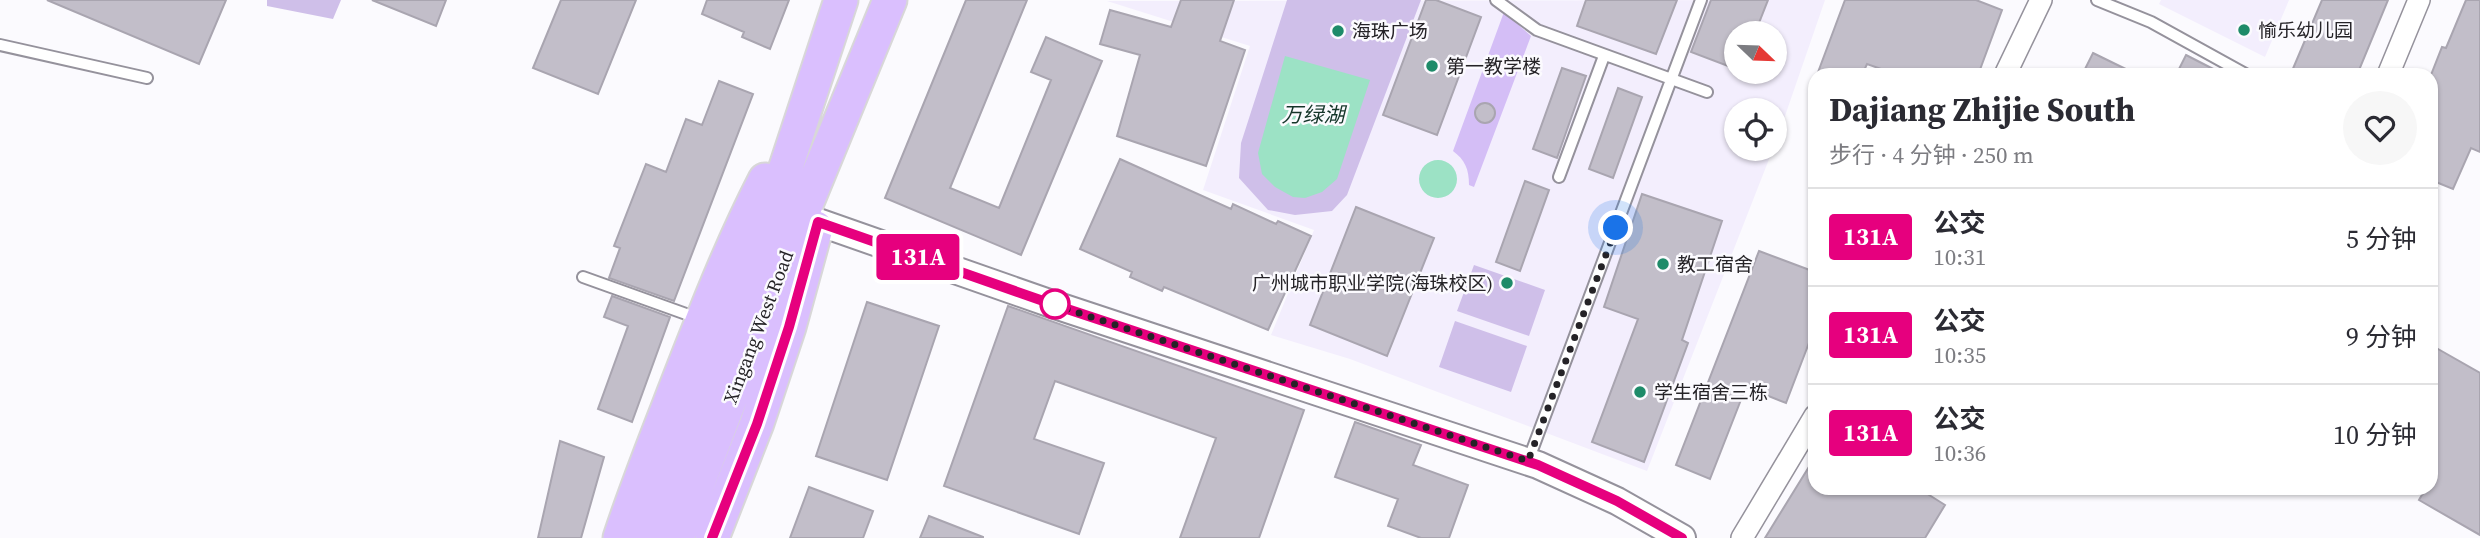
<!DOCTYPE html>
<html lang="zh">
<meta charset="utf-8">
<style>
body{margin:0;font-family:"Source Serif 4","Noto Sans SC",serif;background:#f7f7f7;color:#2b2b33;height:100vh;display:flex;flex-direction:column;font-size:26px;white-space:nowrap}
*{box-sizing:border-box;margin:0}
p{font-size:23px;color:#7c7c81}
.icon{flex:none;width:38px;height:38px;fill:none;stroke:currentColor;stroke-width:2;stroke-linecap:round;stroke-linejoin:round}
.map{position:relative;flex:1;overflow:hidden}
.drawer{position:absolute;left:1808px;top:68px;width:630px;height:427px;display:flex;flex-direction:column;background:#fff;border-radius:21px;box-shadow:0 2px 5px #0004}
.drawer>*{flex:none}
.badge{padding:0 14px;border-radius:5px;font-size:24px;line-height:46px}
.needle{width:46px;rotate:113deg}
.buttons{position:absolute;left:1724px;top:21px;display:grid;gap:14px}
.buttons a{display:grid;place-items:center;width:63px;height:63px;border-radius:50%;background:#fff;box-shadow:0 2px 5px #0004;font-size:35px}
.you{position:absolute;width:35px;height:35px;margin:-18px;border:5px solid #fff;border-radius:50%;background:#1a73e8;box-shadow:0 0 0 10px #1a73e833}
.map>.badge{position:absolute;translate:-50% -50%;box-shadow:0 0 0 4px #fff}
.round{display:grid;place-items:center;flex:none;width:74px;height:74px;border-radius:37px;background:#f7f7f7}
.summary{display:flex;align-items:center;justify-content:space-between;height:119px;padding:0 21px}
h1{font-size:33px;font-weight:700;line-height:52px}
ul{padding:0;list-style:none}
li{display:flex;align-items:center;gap:21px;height:98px;padding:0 21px;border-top:2px solid #e1e1e2}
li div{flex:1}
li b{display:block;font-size:26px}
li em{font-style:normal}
li .badge{min-width:77px;font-weight:700;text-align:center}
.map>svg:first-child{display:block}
.built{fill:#f3eefd;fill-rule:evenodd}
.green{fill:#cfbfe9}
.forest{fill:#d4bef6}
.water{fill:#9ce2c5}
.building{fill:#c2bec9;stroke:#a9a5b0;stroke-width:2}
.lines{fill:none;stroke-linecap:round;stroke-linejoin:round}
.service-casing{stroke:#95929c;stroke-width:14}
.minor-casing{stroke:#95929c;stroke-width:24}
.tertiary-casing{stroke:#95929c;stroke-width:30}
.primary-casing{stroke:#d8d7d8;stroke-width:37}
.service{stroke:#fff;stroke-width:10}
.minor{stroke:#fff;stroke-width:21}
.tertiary{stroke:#fff;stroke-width:26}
.primary{stroke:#dabffe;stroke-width:33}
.line-casing{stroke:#fff;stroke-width:16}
.line{stroke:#e6007e;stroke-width:10}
.walk{stroke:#252327;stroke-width:7;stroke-dasharray:0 12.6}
.poi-dot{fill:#1e8b69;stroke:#fbfafe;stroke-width:2.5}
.stop-dot{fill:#fff;stroke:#e6007e;stroke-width:3.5}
.labels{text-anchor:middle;stroke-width:5;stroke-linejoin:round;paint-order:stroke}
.poi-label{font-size:19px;fill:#252327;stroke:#fbfafe;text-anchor:start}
.street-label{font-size:19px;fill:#252327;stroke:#fbfafe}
.water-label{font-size:21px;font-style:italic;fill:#143529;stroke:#fbfafe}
</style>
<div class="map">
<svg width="2480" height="538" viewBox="0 0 2480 538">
<rect width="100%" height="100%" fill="#fbfafe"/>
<path class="built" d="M 1825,0 L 1775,145 L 1774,110 L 1736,110 L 1736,149 L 1773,149 L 1647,471 L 1350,359 L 1271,335 L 1314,230 L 1203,190 L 1250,46 L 1107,1 ZM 1736,33 L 1774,33 L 1774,72 L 1736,72 Z
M 2161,0 L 2289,0 L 2265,57 L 2159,4 Z"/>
<path class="green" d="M 267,0 L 341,0 L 333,19 L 267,6 Z
M 1287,0 L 1421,0 L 1347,195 L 1332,211 L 1295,215 L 1268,210 L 1239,178 L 1241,143 Z
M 1474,265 L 1545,290 L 1529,336 L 1457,311 Z
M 1455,321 L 1527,346 L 1511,392 L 1439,367 Z"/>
<path class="forest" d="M 1504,12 L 1531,36 L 1474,187 L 1469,185 C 1469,169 1465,160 1453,151 Z"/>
<path class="water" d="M 1285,56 L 1370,80 L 1337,179 L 1322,192 L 1305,198 L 1293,197 L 1275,187 L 1262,174 L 1258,153 Z
M1419 179a19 19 0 1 1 38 0a19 19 0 1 1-38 0Z"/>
<path class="building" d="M 47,0 L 226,0 L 199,64 Z
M 372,0 L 446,0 L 436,26 Z
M 561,0 L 636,0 L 598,94 L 533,68 Z
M 707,0 L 789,0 L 770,49 L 742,37 L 744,32 L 702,14 Z
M 966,0 L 1027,0 L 950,188 L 999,208 L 1051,80 L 1031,72 L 1046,37 L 1102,61 L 1021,255 L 885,198 Z
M 1181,0 L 1234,0 L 1220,41 L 1245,50 L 1206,166 L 1117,136 L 1140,55 L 1100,44 L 1110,10 L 1171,27 Z
M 1426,0 L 1436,0 L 1481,17 L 1437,135 L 1383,115 Z
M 1586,0 L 1677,0 L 1656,54 L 1577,26 Z
M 1711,0 L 1768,0 L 1755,33 L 1736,33 L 1736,69 L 1691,52 Z
M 1845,0 L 1976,0 L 2002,10 L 1978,75 L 1898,75 L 1867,64 L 1862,75 L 1817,75 Z
M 2322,0 L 2388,0 L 2357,75 L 2303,75 L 2292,71 Z
M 2466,0 L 2480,0 L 2480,152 L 2471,148 L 2453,189 L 2431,180 L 2431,75 L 2442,47 L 2446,48 Z
M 2093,53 L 2138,75 L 2082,75 Z
M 2186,55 L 2225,75 L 2176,75 Z
M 1562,68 L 1586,76 L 1557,158 L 1533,149 Z
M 719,81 L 753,94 L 674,301 L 609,278 L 620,248 L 614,246 L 646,164 L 666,172 L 686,119 L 702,125 Z
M 1618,88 L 1642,97 L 1613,178 L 1589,169 Z
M1475 113a10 10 0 1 1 20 0a10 10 0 1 1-20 0Z
M 1120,159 L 1231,209 L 1233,204 L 1276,224 L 1278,221 L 1311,236 L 1268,330 L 1164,287 L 1162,291 L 1130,277 L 1132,272 L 1080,249 Z
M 1525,181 L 1549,190 L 1520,271 L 1496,262 Z
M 1642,194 L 1722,221 L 1682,340 L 1688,343 L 1644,462 L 1592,442 L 1638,319 L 1604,307 Z
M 1356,207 L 1434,238 L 1387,356 L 1310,325 Z
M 1759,251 L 1815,272 L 1815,327 L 1786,403 L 1746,387 L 1710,479 L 1676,465 Z
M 612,296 L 670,317 L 632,422 L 598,409 L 628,326 L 604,317 Z
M 867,302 L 939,326 L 887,480 L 816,456 Z
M 1008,306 L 1304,410 L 1259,538 L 1180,538 L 1216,438 L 1055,381 L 1034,439 L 1104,463 L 1079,534 L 944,486 Z
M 2431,345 L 2480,373 L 2480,535 L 2419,500 L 2426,488 L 2431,488 Z
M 1355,422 L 1421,445 L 1413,465 L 1468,485 L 1449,538 L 1421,538 L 1388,526 L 1398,499 L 1335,477 Z
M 560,441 L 604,457 L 581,538 L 538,538 Z
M 1815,457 L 1815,488 L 1918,488 L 1945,505 L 1925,538 L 1765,538 Z
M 809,487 L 873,511 L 863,538 L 790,538 Z
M 929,516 L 983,537 L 983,538 L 920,538 Z"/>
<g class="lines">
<g class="service-casing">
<path id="service" d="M 1496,0 L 1537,30 L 1707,92
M 2097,0 L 2151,22 L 2247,75
M 0,45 L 147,78
M 1559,177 L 1604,56
M 583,277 L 700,319
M 1528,461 L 1701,0"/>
</g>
<g class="minor-casing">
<path id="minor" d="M 2005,75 L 2041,0
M 2388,75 L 2419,0
M 1742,538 L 1815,416"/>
</g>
<g class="tertiary-casing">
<path id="tertiary" d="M 818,222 L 1049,303 L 1538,465 L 1617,501 L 1682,538"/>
</g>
<g class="primary-casing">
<path id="primary" d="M 620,538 C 639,480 662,424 684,367 C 709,303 734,240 765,180
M 651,538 L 755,261 L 841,0
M 677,538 L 782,263 L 890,0
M 712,538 L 757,423 L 789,327 L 816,228"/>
</g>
<use href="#service" class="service"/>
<use href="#minor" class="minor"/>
<use href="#tertiary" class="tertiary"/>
<use href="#primary" class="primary"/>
</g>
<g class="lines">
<g class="line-casing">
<path id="line" d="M 712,538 L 757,424 L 789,327 L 818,222 L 1049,303 L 1538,465 L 1617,501 L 1682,538"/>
</g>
<use href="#line" class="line"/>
<path class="walk" d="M 1055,304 L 1049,303 L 1528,461 L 1616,228"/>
</g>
<g class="poi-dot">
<circle cx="2244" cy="30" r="7"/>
<circle cx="1338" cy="31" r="7"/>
<circle cx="1432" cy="66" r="7"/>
<circle cx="1663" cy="264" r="7"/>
<circle cx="1507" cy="283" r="7"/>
<circle cx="1640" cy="392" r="7"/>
</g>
<circle class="stop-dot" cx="1055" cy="304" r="14"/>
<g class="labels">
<g class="poi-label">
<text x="2258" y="37">愉乐幼儿园</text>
<text x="1352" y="38">海珠广场</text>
<text x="1446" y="73">第一教学楼</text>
<text x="1677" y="271">教工宿舍</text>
<text x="1493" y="290" text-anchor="end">广州城市职业学院(海珠校区)</text>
<text x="1654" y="399">学生宿舍三栋</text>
</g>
<g class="street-label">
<text transform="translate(758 327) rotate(-69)" y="7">Xingang West Road</text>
</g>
<g class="water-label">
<text x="1313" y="122">万绿湖</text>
</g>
</g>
</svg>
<div class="buttons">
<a><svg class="needle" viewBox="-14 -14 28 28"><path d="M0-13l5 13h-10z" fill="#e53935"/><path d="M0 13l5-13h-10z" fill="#7c7c81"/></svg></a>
<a><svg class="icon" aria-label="locate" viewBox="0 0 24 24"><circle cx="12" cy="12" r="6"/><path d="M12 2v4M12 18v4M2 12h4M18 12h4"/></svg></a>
</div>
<div class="you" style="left:1616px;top:228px"></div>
<b class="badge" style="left:918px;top:257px;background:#e6007e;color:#fff">131A</b>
<section class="drawer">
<div class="summary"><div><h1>Dajiang Zhijie South</h1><p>步行 · 4 分钟 · 250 m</p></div><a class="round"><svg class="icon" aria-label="heart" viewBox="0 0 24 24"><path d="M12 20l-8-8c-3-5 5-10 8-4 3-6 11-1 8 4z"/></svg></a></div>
<ul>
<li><span class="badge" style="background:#e6007e;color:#fff">131A</span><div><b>公交</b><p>10:31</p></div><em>5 分钟</em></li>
<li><span class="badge" style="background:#e6007e;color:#fff">131A</span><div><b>公交</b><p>10:35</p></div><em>9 分钟</em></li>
<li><span class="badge" style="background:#e6007e;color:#fff">131A</span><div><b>公交</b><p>10:36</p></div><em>10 分钟</em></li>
</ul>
</section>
</div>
